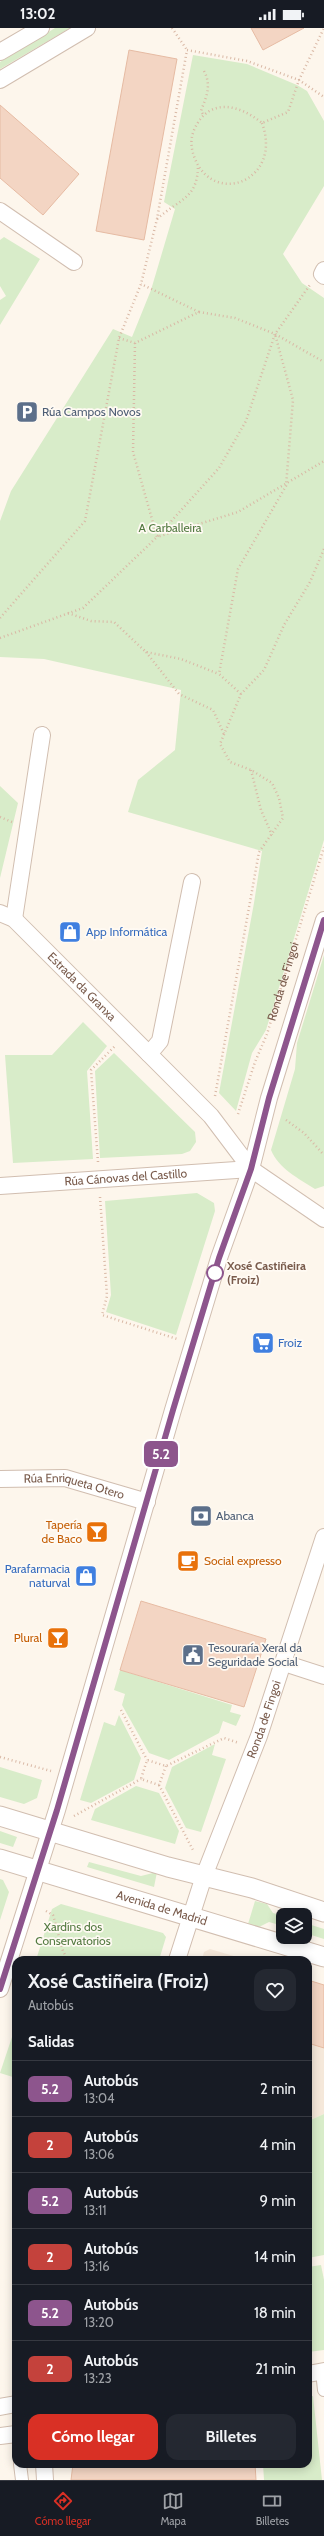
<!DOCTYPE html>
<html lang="es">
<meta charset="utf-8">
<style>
body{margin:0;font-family:Cabin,sans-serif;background:#242831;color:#f1f3f6;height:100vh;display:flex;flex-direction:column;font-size:15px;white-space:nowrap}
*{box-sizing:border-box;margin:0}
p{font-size:13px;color:#9ea1a6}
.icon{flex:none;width:22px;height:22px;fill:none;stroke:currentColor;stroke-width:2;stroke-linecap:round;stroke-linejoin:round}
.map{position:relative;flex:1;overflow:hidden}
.details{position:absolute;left:12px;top:1928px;width:300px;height:512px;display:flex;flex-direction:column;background:#171b24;border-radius:12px;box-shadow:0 2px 10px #0003}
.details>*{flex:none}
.badge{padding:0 8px;border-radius:6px;font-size:14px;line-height:26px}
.fabs{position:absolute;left:276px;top:1880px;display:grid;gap:8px}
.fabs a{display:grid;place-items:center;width:36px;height:36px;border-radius:8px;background:#171b24;box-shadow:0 2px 10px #0003;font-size:20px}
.map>.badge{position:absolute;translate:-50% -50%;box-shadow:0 0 0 2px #fff}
h2{padding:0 16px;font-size:15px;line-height:36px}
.round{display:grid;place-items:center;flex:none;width:42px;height:42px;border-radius:12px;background:#242831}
.head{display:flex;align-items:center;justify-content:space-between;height:68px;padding:0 16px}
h1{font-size:19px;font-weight:700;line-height:30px}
.action{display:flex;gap:8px;margin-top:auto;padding:8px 16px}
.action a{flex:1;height:46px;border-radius:12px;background:#d93025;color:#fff;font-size:16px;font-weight:700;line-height:46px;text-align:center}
.action a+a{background:#242831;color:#f1f3f6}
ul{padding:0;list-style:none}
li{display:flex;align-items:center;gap:12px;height:56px;padding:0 16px;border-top:1px solid #363941}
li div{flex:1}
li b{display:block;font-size:15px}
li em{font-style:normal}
li .badge{min-width:44px;font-weight:700;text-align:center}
.status{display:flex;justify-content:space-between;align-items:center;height:28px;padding:0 20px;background:#171b24;direction:ltr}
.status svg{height:11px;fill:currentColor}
.tabs{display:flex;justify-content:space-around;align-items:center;height:56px;border-top:1px solid #363941;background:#171b24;font-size:11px;color:#9ea1a6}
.tabs a{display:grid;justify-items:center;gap:2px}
.tabs .current{color:#d93025}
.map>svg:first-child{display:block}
.residential{fill:#f5e8da}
.green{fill:#d8ecc9}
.building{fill:#f3d5c3;stroke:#e6bba3}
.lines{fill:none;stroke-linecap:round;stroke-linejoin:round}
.pedestrian-casing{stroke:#d1beb0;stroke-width:14}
.minor-casing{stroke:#d1beb0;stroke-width:18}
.tertiary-casing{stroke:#d1beb0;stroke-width:21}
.path{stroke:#d9b8a5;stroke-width:2.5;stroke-dasharray:1 3;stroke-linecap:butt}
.pedestrian{stroke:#fff;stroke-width:12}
.minor{stroke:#fff;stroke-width:16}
.tertiary{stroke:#fff;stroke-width:19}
.line-casing{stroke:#fff;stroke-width:9}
.line{stroke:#8d558d;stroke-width:6}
.stop-dot{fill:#fff;stroke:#8d558d;stroke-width:2}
.labels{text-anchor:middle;stroke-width:3.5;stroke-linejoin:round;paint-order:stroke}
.service-label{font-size:12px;fill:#4e5e75;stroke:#fffaf3;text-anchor:start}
.park-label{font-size:12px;fill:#537a41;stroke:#fffaf3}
.shop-label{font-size:12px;fill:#366cbe;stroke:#fffaf3;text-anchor:start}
.street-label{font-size:12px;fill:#7a5c4d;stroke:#fffaf3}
.stop-label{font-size:12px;font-weight:bold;fill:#7a5c4d;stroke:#fffaf3;text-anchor:start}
.food-label{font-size:12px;fill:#c56008;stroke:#fffaf3;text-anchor:end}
</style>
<div class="status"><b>13:02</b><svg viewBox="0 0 49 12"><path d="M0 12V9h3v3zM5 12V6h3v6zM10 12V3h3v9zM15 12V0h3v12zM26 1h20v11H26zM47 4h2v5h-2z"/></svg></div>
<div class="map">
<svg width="324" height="2452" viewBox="0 0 324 2452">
<rect width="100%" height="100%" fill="#fdf6ec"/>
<path class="residential" d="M 210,1921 L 237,1929 L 247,1932 L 202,1932 L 204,1924 Z
M 308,1952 L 324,1957 L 324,2086 L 308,2093 Z"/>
<path class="green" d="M 55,0 L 70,0 L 0,41 L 0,34 Z
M 193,27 L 247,36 L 297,57 L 307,63 L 324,93 L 324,158 L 283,226 L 302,255 L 324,270 L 324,812 L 266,1002 L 252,1025 L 236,1083 L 219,1065 L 254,875 L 262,823 L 128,784 L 138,752 L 175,722 L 181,662 L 44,631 L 0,629 L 0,493 L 11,463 L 113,301 L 132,309 L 151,262 L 175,181 L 164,174 Z
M 4,209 L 40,231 L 0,297 L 0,272 L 6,268 L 0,258 L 0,212 Z
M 0,758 L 18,775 L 0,850 Z
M 324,927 L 324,1158 L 315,1161 C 298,1150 279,1141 271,1122 L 295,1041 L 297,1015 Z
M 83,994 L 107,1018 L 87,1043 L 93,1131 L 13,1135 L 5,1027 L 52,1027 Z
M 114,1025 L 195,1104 L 196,1114 L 190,1123 L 182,1126 L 100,1130 L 95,1043 Z
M 197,1165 L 214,1175 L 215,1183 L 176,1307 L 106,1284 L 111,1267 L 105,1173 Z
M 120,1642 L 232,1677 L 230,1684 L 241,1687 L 236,1698 L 223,1693 L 219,1705 L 169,1732 L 149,1725 L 122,1677 L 125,1666 L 114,1662 Z
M 119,1687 L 141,1730 L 134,1752 L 91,1775 L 80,1772 L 104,1694 L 115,1698 Z
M 215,1716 L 212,1727 L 226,1731 L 201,1804 L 186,1800 L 165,1760 L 172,1739 Z
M 0,1739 L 42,1752 L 37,1770 L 24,1776 L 0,1769 Z
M 136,1758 L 159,1765 L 179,1803 L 175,1816 L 91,1792 L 95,1781 Z
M 0,1803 L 17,1809 L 13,1819 L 0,1815 Z
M 89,1834 L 141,1848 L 157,1844 L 154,1859 L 87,1839 Z
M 0,1851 L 3,1852 L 9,1864 L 0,1892 Z
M 255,1873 L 267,1876 L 273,1885 L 283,1888 L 283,1898 L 269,1894 L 259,1899 L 248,1896 Z
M 61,1876 L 163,1905 L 166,1909 L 159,1932 L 36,1932 L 52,1881 Z
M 305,1895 L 324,1901 L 324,1911 L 305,1905 Z
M 16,1997 L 16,2050 L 0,2045 Z
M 324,2086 L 324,2227 L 308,2230 L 308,2093 Z
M 321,2237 L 324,2252 L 324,2322 L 308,2324 L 308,2239 Z
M 313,2368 L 322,2452 L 264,2452 L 263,2436 L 308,2436 L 308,2369 Z"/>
<path class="building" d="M 251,0 L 304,0 L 263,22 Z
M 129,22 L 177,31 L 144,212 L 96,203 Z
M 0,77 L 79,146 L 43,187 L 0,150 Z
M 141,1573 L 266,1611 L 244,1679 L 120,1642 Z
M 308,1952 L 324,1957 L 324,2020 L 308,2015 Z
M 73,2436 L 255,2436 L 256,2452 L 71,2452 Z"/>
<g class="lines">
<g class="pedestrian-casing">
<path id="pedestrian" d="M 322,2343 L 324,2362
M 20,2436 L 22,2452"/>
</g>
<g class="minor-casing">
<g id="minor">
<path d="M 0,24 L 41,0"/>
<path d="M 0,52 L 87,0"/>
<path d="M 0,183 L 74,234"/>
<path d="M 324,242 L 322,246 L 324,248"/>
<path id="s2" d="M 0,885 L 14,891 L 211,1088 L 251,1141 L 324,1191"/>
<path d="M 14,891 L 42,707"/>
<path d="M 149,1026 L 160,1013 L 192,854"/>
<path id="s3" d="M 0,1158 L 251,1141"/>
<path id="s4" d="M 0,1451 L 65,1450 L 147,1474"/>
<path d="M 284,1635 L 324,1648"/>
<path id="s5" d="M 177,1932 L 204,1848 L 259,1708 L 324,1509"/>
<path d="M 0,1961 L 57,1782 L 173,1382 L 219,1230 L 251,1141 L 269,1070 L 324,892"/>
<path d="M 308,2346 L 324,2343"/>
<path d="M 0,2379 L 16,2376"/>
<path d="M 0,2408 L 16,2406"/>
<path d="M 44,2436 L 45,2452"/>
</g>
</g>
<g class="tertiary-casing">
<g id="tertiary">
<path d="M 0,1788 L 168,1839 L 252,1860 L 324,1884"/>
<path id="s6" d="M 0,1831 L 324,1929"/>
</g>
</g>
<g class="path">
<path d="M 172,0 L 187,22"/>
<path d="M 204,43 C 212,58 206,69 201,83 L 204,88"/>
<path d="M 262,95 C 283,152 215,179 195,131 C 191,121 190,112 194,102 C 209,68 240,77 262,95 L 288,84 L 299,52 L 324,0"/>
<path d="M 157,191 C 179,171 198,171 198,137"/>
<path d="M 199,284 L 235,290 L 275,306 L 324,334"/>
<path d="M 119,310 L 135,315 L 199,284 L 141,256"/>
<path d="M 135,315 L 133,424 L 157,509 L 238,484 L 324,433"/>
<path d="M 68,585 L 91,593 L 114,594 L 146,624 L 181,631 L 219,646"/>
<path d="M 0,590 L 85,493 L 119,310 L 141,256 L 157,191 L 187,22 L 247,33 L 299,52 L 324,69"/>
<path d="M 0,610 L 83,580 L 157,509 L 219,440 L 246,393 L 275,306 L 310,257"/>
<path d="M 146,624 L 179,666 L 213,682 L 224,706"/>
<path d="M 241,666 L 219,646 L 238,541 L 286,458 L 293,372 L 275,306"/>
<path d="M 251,742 L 261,782 L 272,807"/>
<path d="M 0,789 L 12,794"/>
<path d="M 215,1068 L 259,824 L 283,790 L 279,770 L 272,755 L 251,742 L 230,734 L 220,716 L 241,666 L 264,642 L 284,597 L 310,554 L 324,521"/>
<path id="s1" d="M 238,1086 L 255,1034 L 267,1006 L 324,819"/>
<path d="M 286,1092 L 304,1105 L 324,1127"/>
<path d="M 98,1134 L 91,1042 L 116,1017"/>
<path d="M 100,1169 L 107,1268 L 102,1287 L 177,1311"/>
<path d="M 121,1682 L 147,1732"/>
<path d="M 0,1729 L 51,1743"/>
<path d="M 166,1738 L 159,1757 L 141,1751 L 147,1732 L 166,1738 L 224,1710 L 239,1715"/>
<path d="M 159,1757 L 194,1824"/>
<path d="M 74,1788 L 141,1751"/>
<path d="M 46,1883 L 53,1887 L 63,1923 L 68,1932"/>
</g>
<use href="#pedestrian" class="pedestrian"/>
<use href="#minor" class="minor"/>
<use href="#tertiary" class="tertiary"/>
</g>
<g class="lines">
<g class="line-casing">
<path id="line" d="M 0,1961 L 57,1782 L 173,1382 L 219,1230 L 251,1141 L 269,1070 L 324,892"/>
</g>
<use href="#line" class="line"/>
</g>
<defs>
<g id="parking-square" transform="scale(1.15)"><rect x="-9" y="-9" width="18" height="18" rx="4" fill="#5c6f8a" stroke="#fffaf3"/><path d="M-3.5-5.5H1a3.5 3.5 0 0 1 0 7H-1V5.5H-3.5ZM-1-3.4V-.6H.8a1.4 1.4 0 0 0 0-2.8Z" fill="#fff"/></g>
<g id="shop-square" transform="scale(1.15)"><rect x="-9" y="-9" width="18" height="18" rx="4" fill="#3f7fe0" stroke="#fffaf3"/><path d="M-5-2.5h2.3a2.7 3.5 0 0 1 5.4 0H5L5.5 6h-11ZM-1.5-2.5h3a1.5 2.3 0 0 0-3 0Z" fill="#fff"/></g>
<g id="supermarket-square" transform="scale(1.15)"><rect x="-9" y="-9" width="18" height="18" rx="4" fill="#3f7fe0" stroke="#fffaf3"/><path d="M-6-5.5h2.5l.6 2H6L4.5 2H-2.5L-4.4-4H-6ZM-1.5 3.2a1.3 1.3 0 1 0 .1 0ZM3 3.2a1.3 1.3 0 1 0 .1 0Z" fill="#fff"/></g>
<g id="bank-square" transform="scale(1.15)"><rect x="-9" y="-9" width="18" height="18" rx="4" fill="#5c6f8a" stroke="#fffaf3"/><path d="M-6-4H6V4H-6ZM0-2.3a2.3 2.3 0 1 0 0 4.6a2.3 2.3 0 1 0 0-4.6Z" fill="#fff"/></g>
<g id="bar-square" transform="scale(1.15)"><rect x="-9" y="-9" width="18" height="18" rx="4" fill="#e8710a" stroke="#fffaf3"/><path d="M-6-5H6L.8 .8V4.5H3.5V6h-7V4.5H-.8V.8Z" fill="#fff"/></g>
<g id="cafe-square" transform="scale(1.15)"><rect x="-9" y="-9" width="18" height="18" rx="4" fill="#e8710a" stroke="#fffaf3"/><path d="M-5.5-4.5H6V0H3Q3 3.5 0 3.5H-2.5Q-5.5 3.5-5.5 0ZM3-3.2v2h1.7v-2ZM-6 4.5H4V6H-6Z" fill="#fff"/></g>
<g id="civic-square" transform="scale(1.15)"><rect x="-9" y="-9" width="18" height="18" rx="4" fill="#5c6f8a" stroke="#fffaf3"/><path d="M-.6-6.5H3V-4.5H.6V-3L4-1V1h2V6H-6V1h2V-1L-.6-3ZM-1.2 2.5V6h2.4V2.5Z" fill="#fff"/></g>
</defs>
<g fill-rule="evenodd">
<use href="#parking-square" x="27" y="384"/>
<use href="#shop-square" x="70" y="904"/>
<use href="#supermarket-square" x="263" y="1315"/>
<use href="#bank-square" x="201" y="1488"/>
<use href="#bar-square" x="97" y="1504"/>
<use href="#cafe-square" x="188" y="1533"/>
<use href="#shop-square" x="86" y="1548"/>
<use href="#bar-square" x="58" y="1610"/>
<use href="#civic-square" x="193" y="1627"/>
</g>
<circle class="stop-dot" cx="215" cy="1245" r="8"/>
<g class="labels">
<g class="service-label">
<text x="42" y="388">Rúa Campos Novos</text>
<text x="216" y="1492">Abanca</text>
<text x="208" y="1624">Tesouraría Xeral da<tspan x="208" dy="14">Seguridade Social</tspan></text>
</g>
<g class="park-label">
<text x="170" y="504">A Carballeira</text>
<text x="73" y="1903">Xardíns dos<tspan x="73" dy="14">Conservatorios</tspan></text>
</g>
<g class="shop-label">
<text x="86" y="908">App Informática</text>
<text x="278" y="1319">Froiz</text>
<text x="70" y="1545" text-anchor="end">Parafarmacia<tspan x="70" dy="14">naturval</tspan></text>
</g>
<g class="street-label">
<text dy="4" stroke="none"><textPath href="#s1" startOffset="140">Ronda de Fingoi</textPath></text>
<text dy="4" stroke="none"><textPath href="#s2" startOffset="111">Estrada da Granxa</textPath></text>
<text dy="4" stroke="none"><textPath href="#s3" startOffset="126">Rúa Cánovas del Castillo</textPath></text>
<text dy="4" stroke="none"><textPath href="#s4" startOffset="75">Rúa Enriqueta Otero</textPath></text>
<text dy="4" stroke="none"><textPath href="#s5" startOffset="256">Ronda de Fingoi</textPath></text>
<text dy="4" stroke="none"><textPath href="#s6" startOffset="169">Avenida de Madrid</textPath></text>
</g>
<g class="stop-label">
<text x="227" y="1242">Xosé Castiñeira<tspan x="227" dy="14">(Froiz)</tspan></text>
</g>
<g class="food-label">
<text x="82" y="1501">Tapería<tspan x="82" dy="14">de Baco</tspan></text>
<text x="204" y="1537" text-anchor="start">Social expresso</text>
<text x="42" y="1614">Plural</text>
</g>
</g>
</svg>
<div class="fabs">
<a><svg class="icon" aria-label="layers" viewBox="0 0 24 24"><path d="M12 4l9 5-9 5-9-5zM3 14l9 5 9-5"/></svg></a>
</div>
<b class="badge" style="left:161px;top:1426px;background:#8d558d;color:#fff">5.2</b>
<section class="details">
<div class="head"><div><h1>Xosé Castiñeira (Froiz)</h1><p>Autobús</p></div><a class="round"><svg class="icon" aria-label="heart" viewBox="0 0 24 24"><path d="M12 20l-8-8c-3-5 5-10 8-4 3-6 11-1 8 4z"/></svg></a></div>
<h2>Salidas</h2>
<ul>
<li><span class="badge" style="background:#8d558d;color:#fff">5.2</span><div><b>Autobús</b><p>13:04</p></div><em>2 min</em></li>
<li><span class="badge" style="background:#c4423c;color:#fff">2</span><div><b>Autobús</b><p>13:06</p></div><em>4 min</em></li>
<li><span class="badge" style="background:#8d558d;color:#fff">5.2</span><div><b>Autobús</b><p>13:11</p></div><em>9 min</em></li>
<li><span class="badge" style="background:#c4423c;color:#fff">2</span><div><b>Autobús</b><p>13:16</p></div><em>14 min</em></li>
<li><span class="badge" style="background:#8d558d;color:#fff">5.2</span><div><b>Autobús</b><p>13:20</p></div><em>18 min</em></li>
<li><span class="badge" style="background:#c4423c;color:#fff">2</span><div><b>Autobús</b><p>13:23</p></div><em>21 min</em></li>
</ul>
<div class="action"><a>Cómo llegar</a><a>Billetes</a></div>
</section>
</div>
<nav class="tabs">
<a class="current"><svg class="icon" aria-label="directions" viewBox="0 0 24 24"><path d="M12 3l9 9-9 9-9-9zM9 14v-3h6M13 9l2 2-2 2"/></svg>Cómo llegar</a>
<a><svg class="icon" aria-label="map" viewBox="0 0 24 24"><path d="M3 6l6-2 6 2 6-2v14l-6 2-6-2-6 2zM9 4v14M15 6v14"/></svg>Mapa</a>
<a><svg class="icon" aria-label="tickets" viewBox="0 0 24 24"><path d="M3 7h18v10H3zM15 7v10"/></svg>Billetes</a>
</nav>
